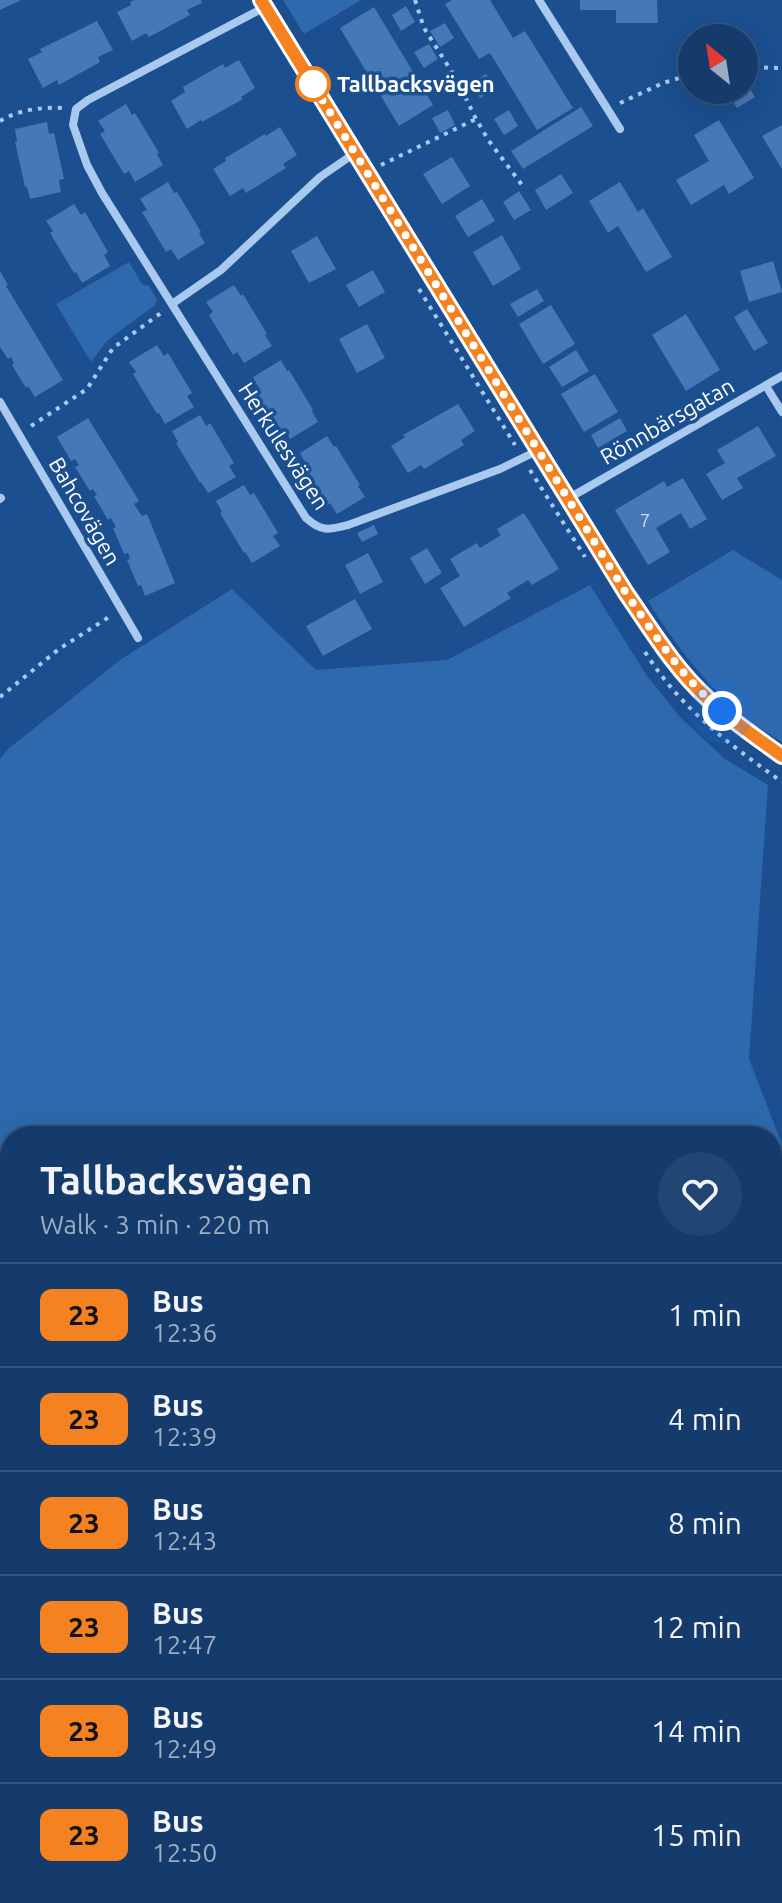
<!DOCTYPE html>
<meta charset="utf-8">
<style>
body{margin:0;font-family:Ubuntu,sans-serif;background:#214673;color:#f1f3f6;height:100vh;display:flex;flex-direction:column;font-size:30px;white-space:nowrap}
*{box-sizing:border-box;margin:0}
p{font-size:26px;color:#9dadc1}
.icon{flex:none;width:44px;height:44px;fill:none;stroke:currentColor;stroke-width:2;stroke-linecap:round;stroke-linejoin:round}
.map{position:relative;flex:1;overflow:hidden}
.sheet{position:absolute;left:0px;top:1126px;width:782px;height:778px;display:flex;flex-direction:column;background:#143b6b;border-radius:32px 32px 0 0;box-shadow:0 8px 32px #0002,0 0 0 2px #33557e}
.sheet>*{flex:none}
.badge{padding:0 16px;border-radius:12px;font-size:28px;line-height:52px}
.needle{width:52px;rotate:330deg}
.fabs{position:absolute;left:678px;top:24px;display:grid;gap:16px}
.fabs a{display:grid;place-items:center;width:80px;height:80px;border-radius:50%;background:#143b6b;box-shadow:0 8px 32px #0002,0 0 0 2px #33557e;font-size:40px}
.you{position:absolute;width:40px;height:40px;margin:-20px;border:6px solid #fff;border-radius:50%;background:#1a73e8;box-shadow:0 0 0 12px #1a73e833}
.map>.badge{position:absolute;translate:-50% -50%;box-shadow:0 0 0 4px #fff}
.round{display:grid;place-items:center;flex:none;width:84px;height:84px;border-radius:42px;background:#214673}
.headline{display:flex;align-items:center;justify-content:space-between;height:136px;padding:0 40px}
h1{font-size:38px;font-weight:700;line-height:60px}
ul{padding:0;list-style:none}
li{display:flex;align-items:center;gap:24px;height:104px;padding:0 40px;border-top:2px solid #33557e}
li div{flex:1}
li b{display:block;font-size:30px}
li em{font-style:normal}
li .badge{min-width:88px;font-weight:700;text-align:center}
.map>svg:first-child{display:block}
.green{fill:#2e69ad}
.building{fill:#4478b7}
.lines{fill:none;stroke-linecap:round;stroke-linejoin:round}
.path{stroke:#a9c9ee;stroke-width:4;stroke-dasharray:4 6;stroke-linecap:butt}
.minor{stroke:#a9c9ee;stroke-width:8}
.line-casing{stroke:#fff;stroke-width:18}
.line{stroke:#f58220;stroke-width:12}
.walk{stroke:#fff;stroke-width:8;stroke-dasharray:0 14.4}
.stop-dot{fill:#fff;stroke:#f58220;stroke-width:4}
.labels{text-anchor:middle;stroke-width:7;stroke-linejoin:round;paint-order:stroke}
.number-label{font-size:18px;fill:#d0dded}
.stop-label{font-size:22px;font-weight:bold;fill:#fff;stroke:#1b4f8f;text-anchor:start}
.street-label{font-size:22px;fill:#fff;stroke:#1b4f8f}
</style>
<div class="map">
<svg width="782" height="1903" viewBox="0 0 782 1903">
<rect width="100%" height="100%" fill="#1b4f8f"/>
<path class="green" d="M 283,0 L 361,0 L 304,34 Z
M 129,262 L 142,284 L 149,286 L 157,299 L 155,305 L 108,340 L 91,362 L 56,304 Z
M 733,550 L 782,580 L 782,742 C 770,734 756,727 745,718 C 706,685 674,644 648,601 Z
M 590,585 L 647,676 L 680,717 L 725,759 L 768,785 L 749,1059 L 782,1144 L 782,1303 L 772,1309 L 772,1136 L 10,1136 L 10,1305 L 0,1307 L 0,759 L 8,749 L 120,660 L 232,589 L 316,670 L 447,660 Z
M 782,1602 L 782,1903 L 131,1903 L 125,1894 L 772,1894 L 772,1604 Z"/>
<path class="building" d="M 0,0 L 21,0 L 0,10 Z
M 134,0 L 201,0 L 202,3 L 187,10 L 190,15 L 149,37 L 146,33 L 132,41 L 117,12 L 131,5 L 130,2 Z
M 452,0 L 490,0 L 513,38 L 525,31 L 573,108 L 537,130 L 490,53 L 479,59 L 445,4 Z
M 580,0 L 657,0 L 658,23 L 616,23 L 616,10 L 580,10 Z
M 406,6 L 415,22 L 401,31 L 392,15 Z
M 374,7 L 433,105 L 399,126 L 340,28 Z
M 97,21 L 113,50 L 98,57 L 100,62 L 59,85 L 57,80 L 43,88 L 28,59 L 42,52 L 40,49 Z
M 445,23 L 454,38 L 440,47 L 430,31 Z
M 429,44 L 438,59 L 424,68 L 414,52 Z
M 239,60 L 255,88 L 241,97 L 243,99 L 202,122 L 201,120 L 187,129 L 171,101 L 185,92 L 183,87 L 223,64 L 225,68 Z
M 486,74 L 495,90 L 480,98 L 471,83 Z
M 744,79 L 755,97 L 737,108 L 726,90 L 744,90 Z
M 126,104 L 132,115 L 135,113 L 159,153 L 157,154 L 163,165 L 135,182 L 129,171 L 124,174 L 100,134 L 105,131 L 98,121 Z
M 581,107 L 593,126 L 523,169 L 511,151 Z
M 448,110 L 455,125 L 440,133 L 432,118 Z
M 509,110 L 518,126 L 504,135 L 494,119 Z
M 719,120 L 754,178 L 729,194 L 724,185 L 691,205 L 676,180 L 709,161 L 694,135 Z
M 47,122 L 49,134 L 54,133 L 64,179 L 59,180 L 61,192 L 30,199 L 27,187 L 25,187 L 15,142 L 17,141 L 15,129 Z
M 782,125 L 782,169 L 762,136 Z
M 280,127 L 297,155 L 283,164 L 286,168 L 246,193 L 243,188 L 230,196 L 213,169 L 226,161 L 225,158 L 265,134 L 266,136 Z
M 452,157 L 470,186 L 442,204 L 423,174 Z
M 561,174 L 573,193 L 546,210 L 535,190 Z
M 168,182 L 174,193 L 177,192 L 201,232 L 199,233 L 205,243 L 178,260 L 171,249 L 166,252 L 142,212 L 147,210 L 140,199 Z
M 620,182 L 638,212 L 643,208 L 672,257 L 646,272 L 618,226 L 608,233 L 589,201 Z
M 519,191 L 531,210 L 514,220 L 503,202 Z
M 482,199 L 495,221 L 468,237 L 455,216 Z
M 74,204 L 81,215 L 85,212 L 108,252 L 104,255 L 110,266 L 82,283 L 76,272 L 74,273 L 50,233 L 53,231 L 46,221 Z
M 502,235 L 521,269 L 493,286 L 473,252 Z
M 317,236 L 336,269 L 309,283 L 291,251 Z
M 773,261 L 782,292 L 749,302 L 740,271 Z
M 373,270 L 385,292 L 359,307 L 346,285 Z
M 0,271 L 8,285 L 6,286 L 63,380 L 35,397 L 28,386 L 26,388 L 12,365 L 14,363 L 11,357 L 8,359 L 0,347 Z
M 234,285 L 241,296 L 243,294 L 267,334 L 265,335 L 272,346 L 244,363 L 237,352 L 233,355 L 209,315 L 213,312 L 206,302 Z
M 537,289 L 544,301 L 518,317 L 510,304 Z
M 551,305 L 575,344 L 543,364 L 519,324 Z
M 747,309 L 768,343 L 754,351 L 734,317 Z
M 686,314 L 720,370 L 686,391 L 652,335 Z
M 367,324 L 385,358 L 357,373 L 339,339 Z
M 157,345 L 164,356 L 168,353 L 192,393 L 187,396 L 194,407 L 165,424 L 159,413 L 157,414 L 133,374 L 136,372 L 129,362 Z
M 576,350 L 589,371 L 562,387 L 549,367 Z
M 281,360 L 287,371 L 289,370 L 313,410 L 312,411 L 318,422 L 290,439 L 284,428 L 279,430 L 255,391 L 259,388 L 253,377 Z
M 595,374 L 618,412 L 584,432 L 561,394 Z
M 458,404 L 475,431 L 461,440 L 464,445 L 424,469 L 421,465 L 408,473 L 391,446 L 405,437 L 403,435 Z
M 200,415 L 206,426 L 210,423 L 234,463 L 229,466 L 236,477 L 208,493 L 201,482 L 200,483 L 176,443 L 178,442 L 172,431 Z
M 88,418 L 139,501 L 134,504 L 142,516 L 147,514 L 175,583 L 145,596 L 141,585 L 138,586 L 127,560 L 130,559 L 128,553 L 124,554 L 113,528 L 116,527 L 111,518 L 108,520 L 94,496 L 97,495 L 93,489 L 90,491 L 75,467 L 79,465 L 75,459 L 71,461 L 57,437 Z
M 620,418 L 627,431 L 598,448 L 591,435 Z
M 758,426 L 776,456 L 737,478 L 743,488 L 722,500 L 706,474 L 725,463 L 717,450 Z
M 327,436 L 334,447 L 336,446 L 360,485 L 358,486 L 365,497 L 337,514 L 330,503 L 326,506 L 302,466 L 306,464 L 300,453 Z
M 683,478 L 707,519 L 690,529 L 681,513 L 656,528 L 670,552 L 648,565 L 615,510 L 664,481 L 667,487 Z
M 244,485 L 250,495 L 254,493 L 278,533 L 273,536 L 280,546 L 252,563 L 245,552 L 244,553 L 220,513 L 222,512 L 216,501 Z
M 524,513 L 559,569 L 532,585 L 528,580 L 507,593 L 511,598 L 464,627 L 440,588 L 460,576 L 450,559 L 477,543 L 480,548 L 501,535 L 497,529 Z
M 374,525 L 378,534 L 362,542 L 357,533 Z
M 427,548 L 442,573 L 425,584 L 410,558 Z
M 368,553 L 383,582 L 360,594 L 345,565 Z
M 355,599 L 372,629 L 323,656 L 306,626 Z
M 782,1352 L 782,1391 L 772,1375 L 772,1358 Z
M 8,1366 L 10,1391 L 10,1467 L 0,1469 L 0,1367 Z"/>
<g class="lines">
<path class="path" d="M 415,0 L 424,28 L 457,80 L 476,119 L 489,141 L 522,185
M 744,67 L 782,68
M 620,103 L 663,83 L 692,74
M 0,121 C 18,110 41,107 62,108
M 381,165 L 476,119
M 419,289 L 515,445
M 31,426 L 87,389 L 113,348 L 161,313
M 530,470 L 585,557
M 645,652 C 682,710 728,743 782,782
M 0,697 L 59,649 L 109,617
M 772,1651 L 782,1650
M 316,1894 L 342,1903"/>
<path class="minor" d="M 261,0 L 650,628 C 667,652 684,677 706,697 C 729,719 756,737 782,755
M 539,0 L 620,129
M 265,7 L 88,100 L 76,109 L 73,125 L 87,165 L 102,193 L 306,518 C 322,532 328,530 348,525 L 500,469 L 539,450
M 172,304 L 221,270 L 320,177 L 355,153
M 766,386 L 782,412
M 0,402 L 138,638
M 569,498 L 782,376
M 0,499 L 1,498
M 0,1727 L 10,1745
M 113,1894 L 120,1903"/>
</g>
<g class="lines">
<g class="line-casing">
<path id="line" d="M 261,0 L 626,593 C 651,629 674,668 707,698 C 730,720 756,737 782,756"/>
</g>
<use href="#line" class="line"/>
<path class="walk" d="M 313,84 L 310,80 L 626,593 C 655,635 682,678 722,711"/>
</g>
<circle class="stop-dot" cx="313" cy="84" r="16"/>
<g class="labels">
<g class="number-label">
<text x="645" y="527">7</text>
</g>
<g class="stop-label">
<text x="337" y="92">Tallbacksvägen</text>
</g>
<g class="street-label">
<text transform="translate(667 421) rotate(-30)" y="8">Rönnbärsgatan</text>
<text transform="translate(284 446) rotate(57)" y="8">Herkulesvägen</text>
<text transform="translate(85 511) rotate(60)" y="8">Bahcovägen</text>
</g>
</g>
</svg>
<div class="fabs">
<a><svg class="needle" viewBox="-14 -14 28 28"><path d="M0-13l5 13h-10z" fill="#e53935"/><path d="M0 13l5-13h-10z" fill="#9dadc1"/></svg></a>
</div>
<div class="you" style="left:722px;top:711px"></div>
<section class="sheet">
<div class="headline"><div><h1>Tallbacksvägen</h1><p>Walk · 3 min · 220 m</p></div><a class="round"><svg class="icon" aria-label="heart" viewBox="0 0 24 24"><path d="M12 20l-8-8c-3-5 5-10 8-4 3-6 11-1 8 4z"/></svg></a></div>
<ul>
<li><span class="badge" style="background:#f58220;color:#111">23</span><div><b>Bus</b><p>12:36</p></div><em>1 min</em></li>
<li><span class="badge" style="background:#f58220;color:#111">23</span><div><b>Bus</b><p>12:39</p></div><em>4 min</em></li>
<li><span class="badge" style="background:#f58220;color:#111">23</span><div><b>Bus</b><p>12:43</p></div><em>8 min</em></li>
<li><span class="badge" style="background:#f58220;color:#111">23</span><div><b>Bus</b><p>12:47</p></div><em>12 min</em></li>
<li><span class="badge" style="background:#f58220;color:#111">23</span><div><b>Bus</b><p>12:49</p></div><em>14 min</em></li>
<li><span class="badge" style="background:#f58220;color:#111">23</span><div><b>Bus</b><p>12:50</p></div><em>15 min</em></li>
</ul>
</section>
</div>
